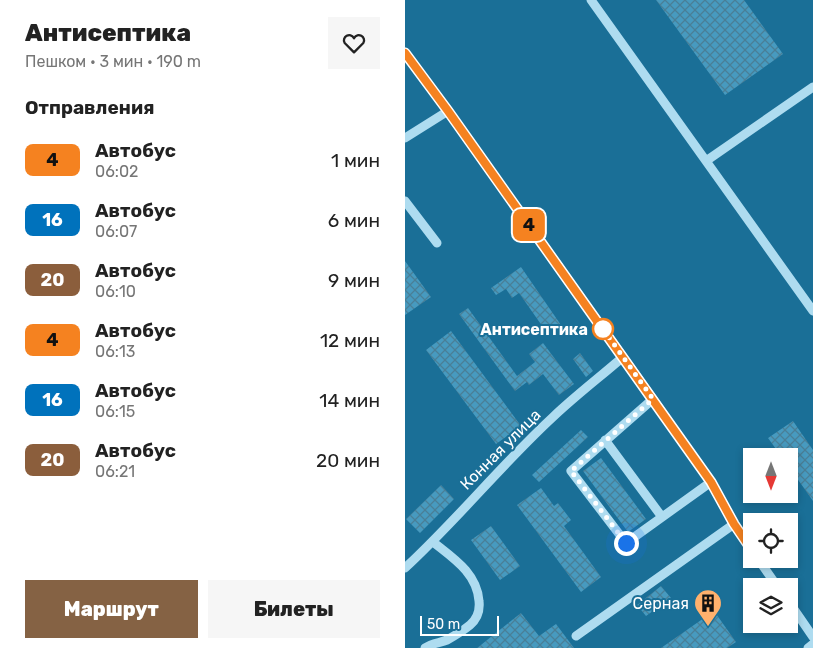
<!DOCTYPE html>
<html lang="ru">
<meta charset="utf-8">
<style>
body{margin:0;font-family:Rubik,sans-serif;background:#f6f6f6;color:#222;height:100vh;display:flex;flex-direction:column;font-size:19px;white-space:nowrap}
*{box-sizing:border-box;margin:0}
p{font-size:16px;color:#767676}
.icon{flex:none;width:28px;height:28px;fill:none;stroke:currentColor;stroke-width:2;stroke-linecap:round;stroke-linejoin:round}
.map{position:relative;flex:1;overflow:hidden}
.drawer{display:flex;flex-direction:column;background:#fff;width:405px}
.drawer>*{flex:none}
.badge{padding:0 10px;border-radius:8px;font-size:18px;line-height:32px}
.needle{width:32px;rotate:180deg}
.tools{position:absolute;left:338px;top:448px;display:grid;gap:10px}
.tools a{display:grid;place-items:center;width:55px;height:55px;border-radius:0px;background:#fff;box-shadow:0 2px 8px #0003;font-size:25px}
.scale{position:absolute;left:15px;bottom:12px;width:79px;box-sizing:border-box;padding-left:5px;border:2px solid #fff;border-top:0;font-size:14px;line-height:18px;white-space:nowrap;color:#fff;-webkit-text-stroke:4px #1a6f97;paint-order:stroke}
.you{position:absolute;width:25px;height:25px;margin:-12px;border:4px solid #fff;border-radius:50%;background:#1a73e8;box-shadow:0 0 0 8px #1a73e833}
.map>.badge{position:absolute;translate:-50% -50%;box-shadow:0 0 0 2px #fff}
h2{padding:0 25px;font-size:19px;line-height:45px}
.round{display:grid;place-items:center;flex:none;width:52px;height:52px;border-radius:0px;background:#f6f6f6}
.summary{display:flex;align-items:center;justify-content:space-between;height:85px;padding:0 25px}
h1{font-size:24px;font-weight:800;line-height:38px}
.cta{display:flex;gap:10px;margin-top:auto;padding:10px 25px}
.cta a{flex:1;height:58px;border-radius:0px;background:#856244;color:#fff;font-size:20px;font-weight:800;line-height:58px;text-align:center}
.cta a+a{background:#f6f6f6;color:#222}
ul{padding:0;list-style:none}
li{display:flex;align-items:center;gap:15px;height:60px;padding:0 25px}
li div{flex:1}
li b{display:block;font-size:19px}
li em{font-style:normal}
li .badge{min-width:55px;font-weight:700;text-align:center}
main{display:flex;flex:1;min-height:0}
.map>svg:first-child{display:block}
.building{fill:url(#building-cross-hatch)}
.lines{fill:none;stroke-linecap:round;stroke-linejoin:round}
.minor{stroke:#aedcf0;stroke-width:9}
.line-casing{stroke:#fff;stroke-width:11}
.line{stroke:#f58220;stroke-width:8}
.walk{stroke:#fff;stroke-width:5;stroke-dasharray:0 9}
.stop-dot{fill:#fff;stroke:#f58220;stroke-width:2.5}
.labels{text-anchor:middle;stroke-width:4;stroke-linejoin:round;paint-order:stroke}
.stop-label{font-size:16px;font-weight:bold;fill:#fff;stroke:#1a6f97;text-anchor:end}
.street-label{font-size:16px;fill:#fff;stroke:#1a6f97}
.poi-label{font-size:16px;fill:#fff;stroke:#1a6f97;text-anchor:end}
</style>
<main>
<section class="drawer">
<div class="summary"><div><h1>Антисептика</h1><p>Пешком · 3 мин · 190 m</p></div><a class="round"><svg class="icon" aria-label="heart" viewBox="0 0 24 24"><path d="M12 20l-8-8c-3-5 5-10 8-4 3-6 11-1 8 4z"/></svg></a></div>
<h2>Отправления</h2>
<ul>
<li><span class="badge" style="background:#f58220;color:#111">4</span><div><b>Автобус</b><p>06:02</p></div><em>1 мин</em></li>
<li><span class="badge" style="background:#0072bc;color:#fff">16</span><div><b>Автобус</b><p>06:07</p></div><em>6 мин</em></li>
<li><span class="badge" style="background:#8b5e3c;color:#fff">20</span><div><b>Автобус</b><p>06:10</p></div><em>9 мин</em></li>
<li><span class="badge" style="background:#f58220;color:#111">4</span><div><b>Автобус</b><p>06:13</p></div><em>12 мин</em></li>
<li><span class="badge" style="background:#0072bc;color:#fff">16</span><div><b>Автобус</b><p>06:15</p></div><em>14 мин</em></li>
<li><span class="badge" style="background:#8b5e3c;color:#fff">20</span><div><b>Автобус</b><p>06:21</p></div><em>20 мин</em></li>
</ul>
<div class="cta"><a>Маршрут</a><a>Билеты</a></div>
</section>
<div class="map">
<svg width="408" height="648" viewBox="0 0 408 648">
<defs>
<pattern id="building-cross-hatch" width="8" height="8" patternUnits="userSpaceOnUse" patternTransform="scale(1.25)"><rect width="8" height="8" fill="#479abf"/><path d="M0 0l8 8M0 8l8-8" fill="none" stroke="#497f97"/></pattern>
</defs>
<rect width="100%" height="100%" fill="#1a6f97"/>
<path class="building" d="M 251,0 L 339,0 L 378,54 L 320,95 Z
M 0,261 L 26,297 L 0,315 Z
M 116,267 L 158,328 L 150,333 L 146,327 L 140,330 L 114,293 L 107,298 L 101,289 L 91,295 L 86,288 Z
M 63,308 L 112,376 L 130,362 L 124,354 L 138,343 L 169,384 L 154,395 L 138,374 L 124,385 L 122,382 L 110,391 L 54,314 Z
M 46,331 L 116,426 L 91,444 L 21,350 Z
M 175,353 L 188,371 L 181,377 L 168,359 Z
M 388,421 L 408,450 L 408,501 L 384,467 L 384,456 L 376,456 L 363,438 Z
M 176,430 L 183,437 L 134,482 L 127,475 Z
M 196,458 L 241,519 L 223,532 L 178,471 Z
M 36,485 L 49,499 L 15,533 L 1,519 Z
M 136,488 L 149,506 L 153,503 L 166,520 L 159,526 L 196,577 L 176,592 L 112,505 Z
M 86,526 L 115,566 L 95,580 L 66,540 Z
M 256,586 L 266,598 L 241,616 L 232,605 Z
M 309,611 L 331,642 L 322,648 L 256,648 Z
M 116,613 L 134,636 L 151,624 L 169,648 L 72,648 Z"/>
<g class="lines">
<path class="minor" d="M 186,0 L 408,311
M 0,53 L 43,111 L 248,399 L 306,482 L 329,524 L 346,549
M 0,138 L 43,111
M 301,161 L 408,87
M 0,201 L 32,243
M 248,399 L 166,471 L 221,543 L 306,482
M 200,440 L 257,517
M 353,559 L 372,586
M 0,568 C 52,520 96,465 148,417 C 170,396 195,377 218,357
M 384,602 L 408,637
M 171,636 L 329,524
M 20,648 C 27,643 35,643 42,640 C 49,636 59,630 65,625 C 72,619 75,610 74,601 C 72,573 48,558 28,542
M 403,648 L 408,644"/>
</g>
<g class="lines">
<g class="line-casing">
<path id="line" d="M 0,53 L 43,111 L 257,413 L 306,482 L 329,524 L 346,549"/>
</g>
<use href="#line" class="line"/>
<path class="walk" d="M 198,329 L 196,326 L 248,399 L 166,471 L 221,543"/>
</g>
<defs>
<g id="building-pin" transform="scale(1.4375)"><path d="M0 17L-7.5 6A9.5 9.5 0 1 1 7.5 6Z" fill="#ffb16d" stroke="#1a6f97"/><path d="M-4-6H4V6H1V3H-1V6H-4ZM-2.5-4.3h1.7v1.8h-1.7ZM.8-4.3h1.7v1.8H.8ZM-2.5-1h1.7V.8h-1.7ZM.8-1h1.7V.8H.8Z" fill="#111"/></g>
</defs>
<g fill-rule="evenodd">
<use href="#building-pin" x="303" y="603"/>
</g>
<circle class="stop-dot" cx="198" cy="329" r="10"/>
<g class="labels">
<g class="stop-label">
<text x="183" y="335">Антисептика</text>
</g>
<g class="street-label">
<text transform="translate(95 449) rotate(-45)" y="6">Конная улица</text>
</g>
<g class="poi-label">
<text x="284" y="609">Серная</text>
</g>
</g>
</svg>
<div class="tools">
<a><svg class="needle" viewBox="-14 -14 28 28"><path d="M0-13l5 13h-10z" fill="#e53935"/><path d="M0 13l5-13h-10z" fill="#767676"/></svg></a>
<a><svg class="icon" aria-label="locate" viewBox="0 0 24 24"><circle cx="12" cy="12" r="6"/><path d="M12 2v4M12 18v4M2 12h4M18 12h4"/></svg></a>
<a><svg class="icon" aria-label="layers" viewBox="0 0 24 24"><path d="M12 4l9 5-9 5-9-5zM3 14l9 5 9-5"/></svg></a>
</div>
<div class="scale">50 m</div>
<div class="you" style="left:221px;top:543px"></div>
<b class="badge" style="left:124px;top:225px;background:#f58220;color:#111">4</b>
</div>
</main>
